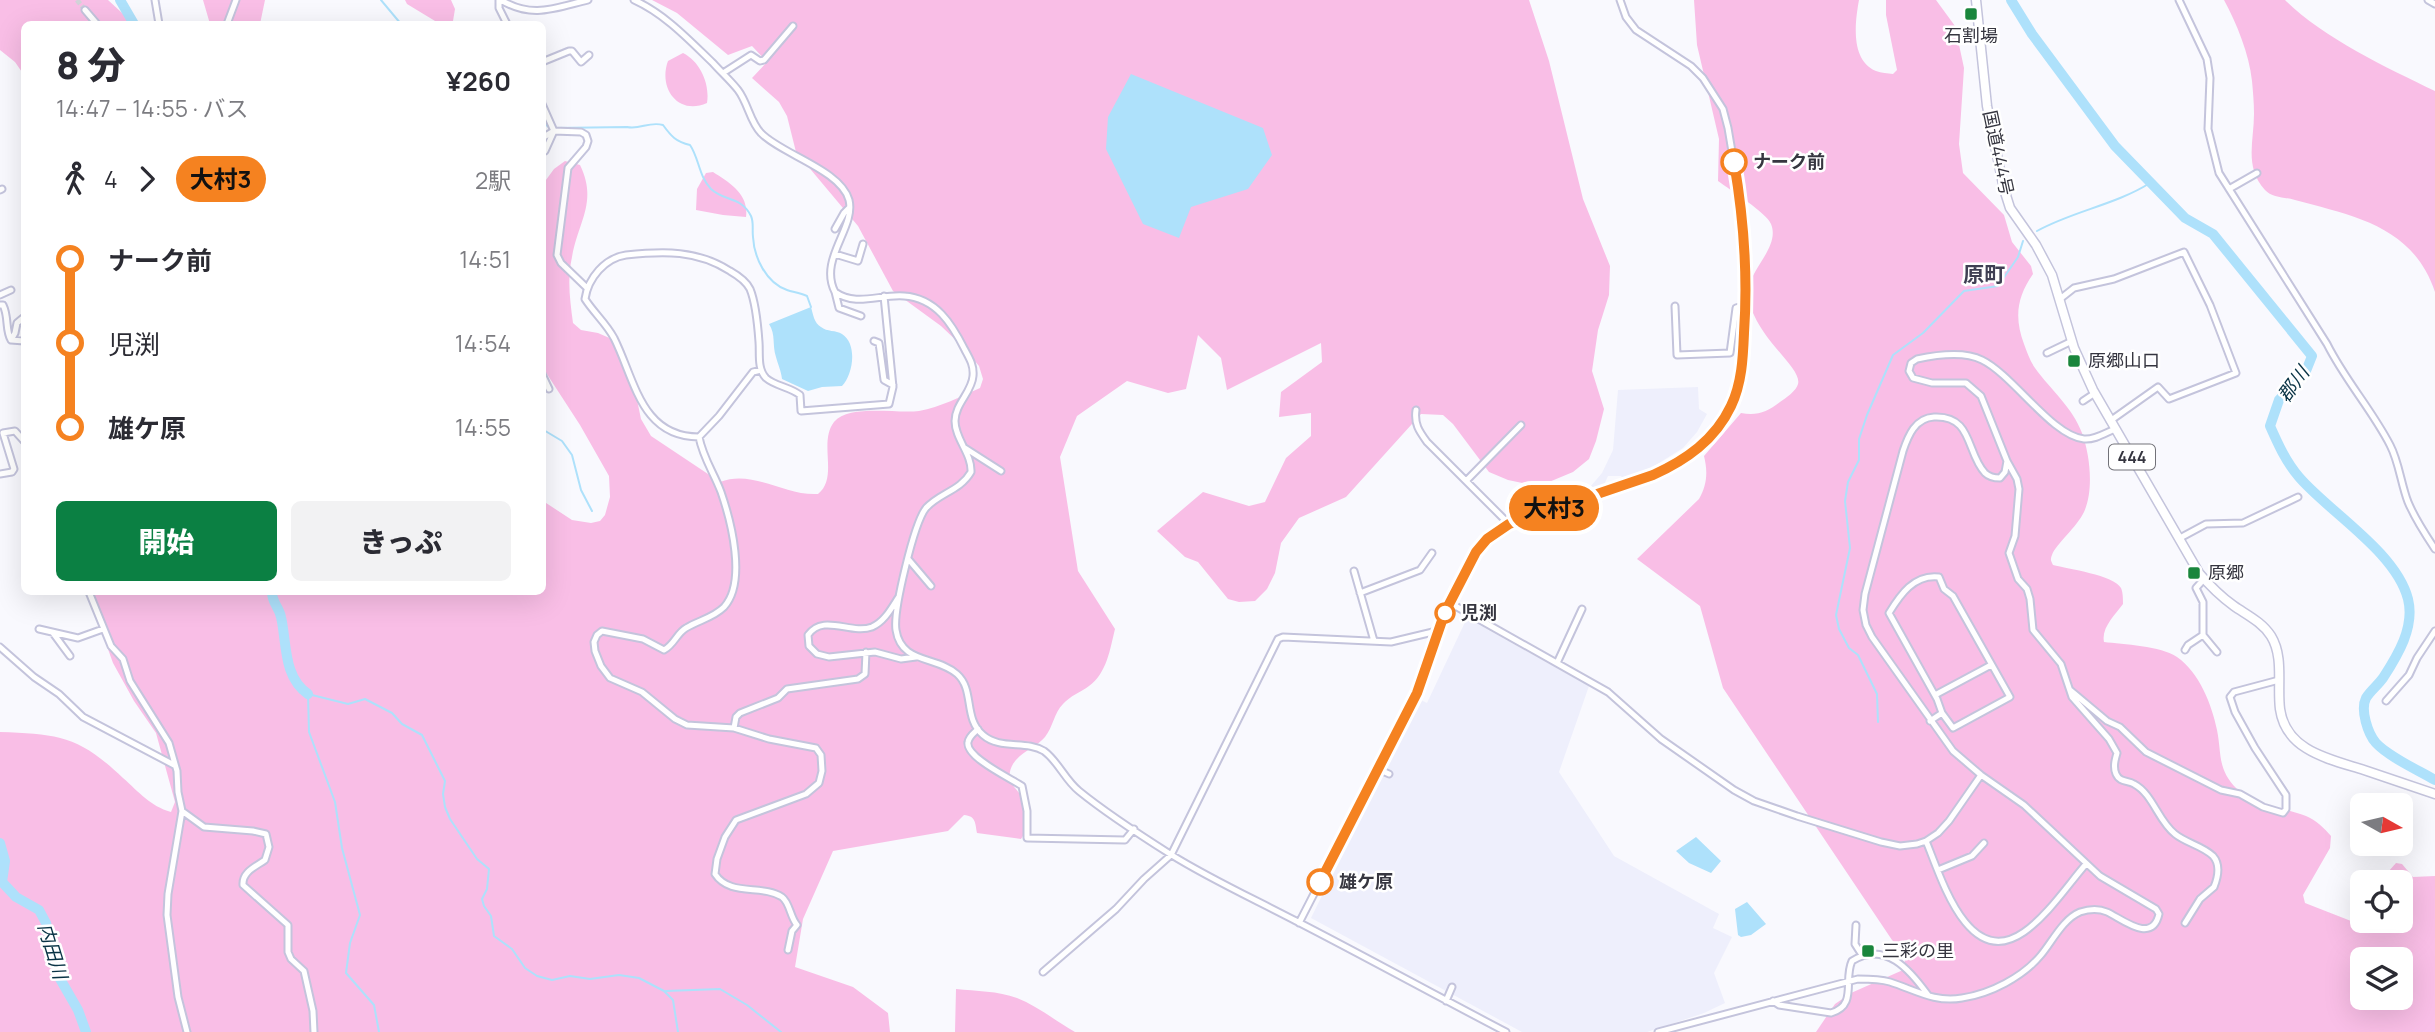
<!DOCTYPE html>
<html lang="ja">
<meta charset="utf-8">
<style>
body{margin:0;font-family:Manrope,"Noto Sans JP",sans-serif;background:#f2f2f3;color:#2b2b33;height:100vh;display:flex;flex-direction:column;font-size:26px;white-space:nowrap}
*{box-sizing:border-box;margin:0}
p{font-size:23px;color:#7c7c81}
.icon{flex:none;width:38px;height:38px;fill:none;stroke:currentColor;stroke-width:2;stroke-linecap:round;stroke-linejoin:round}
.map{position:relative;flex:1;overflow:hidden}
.drawer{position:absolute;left:21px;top:21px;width:525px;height:574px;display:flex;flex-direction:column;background:#fff;border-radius:10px;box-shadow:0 7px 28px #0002}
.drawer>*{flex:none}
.badge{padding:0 14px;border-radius:23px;font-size:24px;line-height:46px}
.needle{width:46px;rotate:98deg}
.buttons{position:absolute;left:2350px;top:793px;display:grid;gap:14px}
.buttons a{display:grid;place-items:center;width:63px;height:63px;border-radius:10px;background:#fff;box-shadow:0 7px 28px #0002;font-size:35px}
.map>.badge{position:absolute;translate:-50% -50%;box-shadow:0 0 0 4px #fff}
.legs{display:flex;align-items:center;gap:10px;height:77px;padding:0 35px;font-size:23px}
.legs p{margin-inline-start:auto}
.overview{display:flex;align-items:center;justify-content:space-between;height:119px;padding:0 35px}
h1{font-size:38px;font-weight:800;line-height:52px}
.cta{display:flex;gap:14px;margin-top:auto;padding:14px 35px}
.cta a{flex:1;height:80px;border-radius:10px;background:#0b8043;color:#fff;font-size:28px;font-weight:800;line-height:80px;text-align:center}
.cta a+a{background:#f2f2f3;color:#2b2b33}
ul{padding:0 35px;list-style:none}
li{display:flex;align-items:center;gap:24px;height:84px;font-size:26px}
li i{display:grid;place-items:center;width:10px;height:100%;margin:0 9px;background:currentColor}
li i::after{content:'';width:18px;height:18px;margin:-9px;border:5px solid;border-radius:50%;background:#fff}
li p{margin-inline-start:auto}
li:first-child i{background:linear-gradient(#0000 50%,currentColor 0)}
li:last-child i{background:linear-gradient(currentColor 50%,#0000 0)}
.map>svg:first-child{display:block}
.built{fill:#eeeffc}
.green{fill:#f9bee6;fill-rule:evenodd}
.water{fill:#aee1fb}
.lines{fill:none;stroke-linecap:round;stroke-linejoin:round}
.stream{stroke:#aee1fb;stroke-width:2}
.river{stroke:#aee1fb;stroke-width:10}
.minor-tunnel{stroke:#d2d2d8;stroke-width:5;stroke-dasharray:5 2.5;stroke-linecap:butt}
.minor-casing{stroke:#c4c4dc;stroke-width:9}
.highway-casing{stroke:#c4c4dc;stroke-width:11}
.minor{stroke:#fff;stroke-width:5}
.highway{stroke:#fff;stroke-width:8}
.line-1-casing{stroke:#fff;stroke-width:16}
.line-1{stroke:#f58220;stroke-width:10}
.poi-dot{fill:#1a863c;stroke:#fff;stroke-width:2.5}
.stop-1-dot{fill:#fff;stroke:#f58220;stroke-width:3.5}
.labels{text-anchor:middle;stroke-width:5;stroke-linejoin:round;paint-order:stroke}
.shield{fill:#fff;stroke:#727279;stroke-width:2}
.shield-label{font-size:16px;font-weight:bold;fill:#363640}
.poi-label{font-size:18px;fill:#363640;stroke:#fff;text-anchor:start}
.street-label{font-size:18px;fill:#363640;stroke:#fff}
.stop-label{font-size:18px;font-weight:bold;fill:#363640;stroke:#fff;text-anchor:start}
.water-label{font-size:19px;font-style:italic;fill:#093345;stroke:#fff}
.quarter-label{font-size:21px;font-weight:bold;fill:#3f3f53;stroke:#fff}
</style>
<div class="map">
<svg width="2435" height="1032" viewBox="0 0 2435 1032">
<rect width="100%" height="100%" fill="#f9f9fe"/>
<path class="built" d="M 1698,387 L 1699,409 L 1707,414 L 1697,432 L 1683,448 L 1643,473 L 1623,479 L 1621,476 L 1608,476 L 1603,487 L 1585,493 L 1602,473 L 1613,450 L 1618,390 Z
M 1467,618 L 1589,686 L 1559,772 L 1614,856 L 1719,914 L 1713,928 L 1732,937 L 1714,973 L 1725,1003 L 1704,1013 L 1647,1032 L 1522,1032 L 1311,918 L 1404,729 L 1419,699 L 1427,703 Z"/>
<path class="green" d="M 0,0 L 108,0 L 134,24 L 24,24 L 24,75 L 15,62 L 0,50 Z
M 203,0 L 265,0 L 260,24 L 210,24 Z
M 405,0 L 451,0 L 455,9 L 453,21 L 440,24 L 407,4 Z
M 652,0 L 1529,0 L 1549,61 L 1583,199 L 1610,266 L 1609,295 L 1598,330 L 1592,371 L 1604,409 L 1596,441 L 1589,459 L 1573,472 L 1549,482 L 1527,484 L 1508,480 L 1489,472 L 1453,424 L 1443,415 L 1421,414 L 1346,497 L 1299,518 L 1281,543 L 1275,573 L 1267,589 L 1255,601 L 1239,602 L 1228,599 L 1198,562 L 1185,557 L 1157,531 L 1203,492 L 1249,506 L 1265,502 L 1286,458 L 1311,436 L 1311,413 L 1279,417 L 1281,392 L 1322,362 L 1321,343 L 1227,390 L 1221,358 L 1198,335 L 1186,389 L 1168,393 L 1127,381 L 1077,416 L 1060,457 L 1078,571 L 1115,629 C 1110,649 1107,673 1089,686 C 1081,692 1070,696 1063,704 C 1054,713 1053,727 1045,737 C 1037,747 1021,751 1013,764 C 996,793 1051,796 1021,839 L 977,833 C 975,823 976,816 964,815 L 948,831 L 833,851 L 803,919 L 795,967 L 853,987 L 888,1013 L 890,1032 L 0,1032 L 0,732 C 59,734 79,736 123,778 C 139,792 150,806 171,812 L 175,802 L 156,733 L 134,701 L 113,663 L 96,616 L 93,592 L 542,592 L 543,501 L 572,520 L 591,523 L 600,521 L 605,515 L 610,497 L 609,476 L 580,425 L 543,368 L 543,184 L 554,169 L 565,161 L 580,165 C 598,202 578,222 572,257 C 567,280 570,300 573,323 L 581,330 L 598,333 L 614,340 L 624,350 L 631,371 L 641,419 L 651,436 L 720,482 C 753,469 784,496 818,494 C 839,477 818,443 834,422 C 849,404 897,414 919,411 C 941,407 959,397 980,388 L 983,379 L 979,366 L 963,347 L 941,326 L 893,291 L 858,226 L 796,152 L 787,116 L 779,102 L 752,78 L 767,62 L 752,46 L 728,55 L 677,13 Z
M 1694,0 L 1859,0 C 1855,22 1850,60 1876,71 C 1881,73 1888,73 1893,74 L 1897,70 L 1886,15 L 1886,0 L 1936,0 L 1955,26 L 1964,68 L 1959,144 L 1963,173 L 2004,215 L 2012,242 L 2031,266 L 2033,274 C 2017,297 2014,317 2024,344 C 2027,352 2030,361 2035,368 C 2050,389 2073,408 2082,433 C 2090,455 2094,490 2084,512 C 2077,527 2056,544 2052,555 C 2050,560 2051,561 2053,565 C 2068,569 2114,575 2121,588 C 2123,592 2123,600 2123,604 C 2115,615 2101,628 2104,642 C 2123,644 2161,646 2177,657 C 2199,672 2212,705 2217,730 C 2222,755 2217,769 2237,789 C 2256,807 2283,807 2306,816 C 2316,820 2324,828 2331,836 L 2330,848 L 2303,895 L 2305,903 L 2351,921 L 2401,920 L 2401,882 L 2385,882 L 2388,872 L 2396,863 L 2402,864 L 2413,877 L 2435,876 L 2435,1032 L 1816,1032 L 1835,1004 L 1851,993 L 1903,970 C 1908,956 1902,950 1892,940 L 1723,688 L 1700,606 L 1637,559 L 1699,499 C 1707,485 1708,472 1704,456 L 1741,413 C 1757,416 1767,412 1780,402 C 1785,399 1797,390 1798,384 C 1803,366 1745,331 1749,288 C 1752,267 1780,246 1771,224 C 1767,213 1730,190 1718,181 L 1719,139 L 1697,45 ZM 2362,959 L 2401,959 L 2401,998 L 2362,998 Z
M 2224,0 L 2285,0 C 2322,37 2387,68 2435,91 L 2435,292 C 2413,226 2354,216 2295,200 C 2285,197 2272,198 2265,190 C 2244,167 2254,141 2254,114 C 2254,103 2253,92 2252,81 C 2249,54 2237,24 2224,0 Z
M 683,53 C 701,62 710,85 707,103 C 678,116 658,88 668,61 Z
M 713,172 C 730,183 749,194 746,217 L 723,215 L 696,210 L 697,189 L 706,173 Z
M 956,989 C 976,991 998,991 1017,998 C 1037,1006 1056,1021 1075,1032 L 955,1032 Z"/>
<path class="water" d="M 1131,74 L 1263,128 L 1272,155 L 1248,189 L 1191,207 L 1179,238 L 1143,224 L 1106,149 L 1108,117 Z
M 811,307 C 813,314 814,323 821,327 C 827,332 836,330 842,334 C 858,344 853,375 842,386 L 822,387 L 808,391 L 782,379 C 781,370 778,365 776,357 C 772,345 776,335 769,324 Z
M 1696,837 L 1721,861 L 1711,873 L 1689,863 L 1676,851 Z
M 1747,902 L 1766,924 L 1751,935 L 1741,937 L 1738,935 L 1735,909 Z"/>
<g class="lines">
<path class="stream" d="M 381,0 L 401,24
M 542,122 L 550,128
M 555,128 L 627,127 C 640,130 649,121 663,125 C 671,136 676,142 690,145 C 699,158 699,177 711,189 C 725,202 741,196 751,216 C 754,223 752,229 753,237 C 754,257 766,283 787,290 C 793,292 800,293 807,296 L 811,307
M 2037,231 C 2073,211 2115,205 2150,183
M 542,429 L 562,441 L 572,455 L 581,490 L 592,511
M 1878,722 L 1877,694 L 1858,655 L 1849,648 L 1839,629 L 1836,615 L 1850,548 L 1845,501 L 1848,482 L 1859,460 L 1859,439 L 1867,415 L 1893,355 L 1923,333 L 1964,291 L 1998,286 L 2018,257 L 2023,241
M 666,991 L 720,989 L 747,1005 L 781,1032
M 379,1032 L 374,1005 L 346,973 L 350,943 L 360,915 L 342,848 L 335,802 L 309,732 L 308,694 L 348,704 L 365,699 L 392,713 L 402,724 L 422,735 L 445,781 L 443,794 L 445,807 L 450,819 L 477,859 L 489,869 L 487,889 L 482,899 L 484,906 L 491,916 L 494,936 L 512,949 L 525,968 L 537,976 L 552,980 L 570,976 L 590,979 L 619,975 L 639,978 L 664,991 L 673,1000 L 678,1032"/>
<path class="river" d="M 120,0 L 134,24
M 2011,0 L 2032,34 L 2115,146 L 2185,218 L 2213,234 L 2312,356 L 2306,371 L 2279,400 L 2270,426 C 2278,444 2286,462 2299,477 C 2329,512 2396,552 2408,599 C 2415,627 2398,655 2383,678 C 2378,685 2370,691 2366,698 C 2360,710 2368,734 2376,743 C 2389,757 2418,770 2435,780
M 272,592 C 272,603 279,607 281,617 C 287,643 283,677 308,694
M 0,843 L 5,861 L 2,882 L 16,897 L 39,910 L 46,923 L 59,977 L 78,1010 L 86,1032"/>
<path class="minor-tunnel" d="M 77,0 L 85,10"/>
<g class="minor-casing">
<path id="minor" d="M 155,0 L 159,24
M 499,0 L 499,8 L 507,24
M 501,0 C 532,19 555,8 588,0
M 634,0 C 665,14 689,40 713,63 C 721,72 731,81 738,90 C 748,103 750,122 761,133 C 781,154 841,170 849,200 C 856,228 818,259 835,292 C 856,307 880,294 904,296 C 936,298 952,324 965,350 C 970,359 974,366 973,376 C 972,392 955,404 955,421 C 955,439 972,454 971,472 C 960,491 939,493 926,508 C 914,523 893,611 896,630 C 901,664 937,656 957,674 C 975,690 963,718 983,735 C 1000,750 1026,740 1044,751 C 1058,761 1065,780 1079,791 C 1106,813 1140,835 1170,854 C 1210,879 1254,899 1296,921 C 1366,957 1435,995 1506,1032
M 2179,0 L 2207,59 L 2210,78 L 2208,129 L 2219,173 L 2327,344 C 2345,380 2372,410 2390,445 C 2399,462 2401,484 2408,502 C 2415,519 2425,534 2435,549
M 2428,0 L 2435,4
M 85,10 L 97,24
M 227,24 L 236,0
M 542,62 L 569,51 L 572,51 L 581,62 L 589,55
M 723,73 L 751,55 L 760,61 L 764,60 L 793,26
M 542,104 L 554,131 L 545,151
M 542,138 L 554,131 L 581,132 L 586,135 L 588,141 L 586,147 L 568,168 L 557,255 L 561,263 L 587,288
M 2229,189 L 2257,173
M 0,190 L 2,189
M 835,229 L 844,213 L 849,208
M 835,254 L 858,261 L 863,244
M 835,292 L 839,308 L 861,316
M 0,295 L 11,290
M 2060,299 L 2074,288 L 2114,279 L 2184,252 L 2210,305 L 2236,373 L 2169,399 L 2158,387 L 2110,421
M 0,305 L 3,305 C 9,317 5,330 11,340 L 24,341
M 1675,306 L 1677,355 L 1730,353 L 1736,308 L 1746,305
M 11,340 L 15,333 L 17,323 L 23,318
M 874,341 L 879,343 L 884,380 L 893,385
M 2047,353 L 2072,341
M 761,370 L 753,372 L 719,416 L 699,437 C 641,437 635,380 614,338 C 606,323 594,313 585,299 C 588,278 605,258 626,255 C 664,251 697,250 730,271 C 737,275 746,281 750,289 C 755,301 758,328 759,342 C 760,353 757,369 766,378 C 775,386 790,387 800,395 L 801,411 L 889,404 L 893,387 L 884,296
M 542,374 L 549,389
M 2083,401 L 2095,393
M 1416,410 C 1414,424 1419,431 1427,442 L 1509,524
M 699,437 C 703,458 714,473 721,492 C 731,521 747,582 724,607 C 713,618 699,620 686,628 C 677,633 674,645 664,650 L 643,639 L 602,631 L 597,635 L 594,642 L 595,651 L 601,666 L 610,678 L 642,692 L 675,719 L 687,725 L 734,728 L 769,739 L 816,748 L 821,755 L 822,771 L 819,783 L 806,794 L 736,820 L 725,837 L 717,859 L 715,874 C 730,897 762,884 782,897 C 790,903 790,917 797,925 L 792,931 L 788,950
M 965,448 L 1001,471
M 2007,461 L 2017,479 L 2019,489 L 2015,536 L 2009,553 L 2018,579 L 2027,589 L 2030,599 L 2033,630 L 2061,664 L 2072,697 L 2109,739 L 2117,753 C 2115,760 2113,767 2116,774 C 2120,783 2128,780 2134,784 C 2153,794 2158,821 2175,834 C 2186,843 2203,846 2213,856 C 2221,865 2218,877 2214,887 L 2200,899 L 2185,923
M 0,474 L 12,472 L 14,469 L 3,433 L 15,431 L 24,441
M 1466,481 L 1521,425
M 2180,538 L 2206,524 L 2243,523 L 2298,497
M 909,560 L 931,586
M 1354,571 L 1374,641
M 2204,579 L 2196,588 L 2203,602 L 2203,635 L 2217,652
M 89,592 L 111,646 L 123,659 L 130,681 L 169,743 L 177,771 L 178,792 L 182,811 L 168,894 L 167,915 L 178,997 L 187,1032
M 1360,593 L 1420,570 L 1432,553
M 898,598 C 891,609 884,622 872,627 C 851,635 823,613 808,635 L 809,646 L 817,654 L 829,657 L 875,652 L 901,659 L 916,657
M 1450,603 L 1608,692 L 1661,739 L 1734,790 L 1754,801 L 1797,816 L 1881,842 L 1900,846 L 1917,844 L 1926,841 L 1938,833 L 1949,821 L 1981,775
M 39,629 L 78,638 L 103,629
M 53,633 L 70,656
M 0,647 L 34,677 L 59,694 L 83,717 L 174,765
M 2185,650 L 2188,645 L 2203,635
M 1557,663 L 1582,609
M 2070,690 L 2107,721 L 2120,727 L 2146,752 L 2221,790 L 2240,794 L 2263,807 L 2283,813 L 2286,809 L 2286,795 L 2255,748 L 2235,712 L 2230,697 L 2234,692 L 2279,680
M 1935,695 L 1991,665
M 2386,701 L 2409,675 L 2417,658 L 2435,631
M 1930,721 L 1942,713 L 1953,728 L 2010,697 L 1953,596 L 1944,589 L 1939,577 C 1914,574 1900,595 1889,613 L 1937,699 L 1942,713
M 734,728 L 736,717 L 740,713 L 778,698 L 787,689 L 858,679 L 865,674 L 866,652
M 978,729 C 974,733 969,736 968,742 C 965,757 1010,778 1022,786 L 1027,811 L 1027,838 L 1125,840 L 1134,829
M 1378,769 L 1389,774
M 182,811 L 204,827 L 253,831 L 266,834 L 269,847 L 265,860 C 255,867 242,872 243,885 L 288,925 L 288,952 L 291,959 L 304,971 L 313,1011 L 314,1032
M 1926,841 C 1941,877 1968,971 2024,932 C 2048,915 2067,886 2086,864
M 1938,870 L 1972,856 L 1984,843
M 1299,923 L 1417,693 L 1441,619 L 1476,552 L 1487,539 L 1509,524 L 1653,475 L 1690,456 L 1706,441 L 1719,425 L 1731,406 L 1739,383 L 1745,328 L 1746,246 L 1739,193 L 1728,128 L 1723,109 L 1703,78 L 1691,66 L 1636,30 L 1626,17 L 1620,0
M 1856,925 L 1855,944 L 1862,955
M 1043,972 L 1116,909 L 1144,879 L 1171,855 L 1278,639 L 1283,637 L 1391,642 L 1437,631
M 1446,1001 L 1452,987
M 1773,1001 L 1779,1005 L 1831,1013 C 1858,1005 1843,980 1852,961 C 1885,940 1910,970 1928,995
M 1658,1032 L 1858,979 C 1869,979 1880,979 1890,982 C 1915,990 1935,1003 1962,998 C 1990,994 2023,977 2041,955 C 2052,942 2063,919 2080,912 C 2089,909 2098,908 2107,912 C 2121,918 2152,945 2159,914 L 2156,909 L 2100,876 L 2024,805 L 1981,775 L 1953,751 L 1872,637 L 1866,625 L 1863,610 L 1865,594 L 1903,451 C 1908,436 1915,418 1934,417 C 1973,415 1966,453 1985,473 C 1989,477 1994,478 2000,478 L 2005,472 L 2007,461 L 1981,396 L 1966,383 L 1932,383 L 1913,378 L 1909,371 L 1911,363 L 1917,359 C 1936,355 1964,351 1982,360 C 2013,375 2052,436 2084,439 C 2095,440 2105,433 2115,429"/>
</g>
<g class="highway-casing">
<path id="highway" d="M 1976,0 L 1987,106 L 2004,189 L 2010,208 L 2036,245 L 2052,275 L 2074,348 L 2093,390 L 2199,573 C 2210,586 2220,596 2234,606 C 2247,615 2262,622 2271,636 C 2284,657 2277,685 2280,709 C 2286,751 2329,759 2364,770 C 2388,778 2411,786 2435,794"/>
</g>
<use href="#minor" class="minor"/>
<use href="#highway" class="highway"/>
</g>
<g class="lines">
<g class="line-1-casing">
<path id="line-1" d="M 1320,882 L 1417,693 L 1445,612 L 1476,552 L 1487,539 L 1509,524 L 1653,475 C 1686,460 1715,440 1731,406 C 1742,383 1743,357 1744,333 C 1748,275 1744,220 1734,162"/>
</g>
<use href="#line-1" class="line-1"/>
</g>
<g class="poi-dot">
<rect x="1964" y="7" width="14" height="14" rx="3.5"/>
<rect x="2067" y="354" width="14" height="14" rx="3.5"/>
<rect x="2187" y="566" width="14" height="14" rx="3.5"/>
<rect x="1861" y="944" width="14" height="14" rx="3.5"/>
</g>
<g class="stop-1-dot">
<circle cx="1734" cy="162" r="12"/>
<circle cx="1445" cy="613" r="9"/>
<circle cx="1320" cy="882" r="12"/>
</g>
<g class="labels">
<rect class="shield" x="2109" y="444.5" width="46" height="25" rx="5"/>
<g class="shield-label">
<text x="2132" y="463">444</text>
</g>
<g class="poi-label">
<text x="1971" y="42" text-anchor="middle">石割場</text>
<text x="2088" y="367">原郷山口</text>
<text x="2208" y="579">原郷</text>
<text x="1882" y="957">三彩の里</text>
</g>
<g class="street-label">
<text transform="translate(1998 153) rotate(78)" y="6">国道444号</text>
</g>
<g class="stop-label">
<text x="1753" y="168">ナーク前</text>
<text x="1461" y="619">児渕</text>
<text x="1339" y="888">雄ケ原</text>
</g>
<g class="water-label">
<text transform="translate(2293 384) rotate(-54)" y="7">郡川</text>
<text transform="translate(53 951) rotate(73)" y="7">内田川</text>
</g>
<g class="quarter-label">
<text x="1984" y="282">原町</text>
</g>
</g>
</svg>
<div class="buttons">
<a><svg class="needle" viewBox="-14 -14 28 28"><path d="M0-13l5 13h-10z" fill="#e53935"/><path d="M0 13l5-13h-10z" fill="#7c7c81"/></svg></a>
<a><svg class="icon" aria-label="locate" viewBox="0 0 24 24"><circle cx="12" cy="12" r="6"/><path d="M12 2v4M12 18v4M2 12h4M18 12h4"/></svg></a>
<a><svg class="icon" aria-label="layers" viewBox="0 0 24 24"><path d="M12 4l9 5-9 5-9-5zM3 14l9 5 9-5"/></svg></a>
</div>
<b class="badge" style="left:1554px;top:508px;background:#f58220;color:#111">大村3</b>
<section class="drawer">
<div class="overview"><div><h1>8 分</h1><p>14:47 – 14:55 · バス</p></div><b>¥260</b></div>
<div class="legs"><svg class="icon" aria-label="walk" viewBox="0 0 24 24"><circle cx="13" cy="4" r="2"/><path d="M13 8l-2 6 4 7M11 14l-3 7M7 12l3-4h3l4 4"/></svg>4<svg class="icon" aria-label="forward" viewBox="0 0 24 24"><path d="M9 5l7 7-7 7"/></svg><b class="badge" style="background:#f58220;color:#111">大村3</b><p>2駅</p></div>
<ul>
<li><i style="color:#f58220"></i><b>ナーク前</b><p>14:51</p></li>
<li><i style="color:#f58220"></i><span>児渕</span><p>14:54</p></li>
<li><i style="color:#f58220"></i><b>雄ケ原</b><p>14:55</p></li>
</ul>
<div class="cta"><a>開始</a><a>きっぷ</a></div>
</section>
</div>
